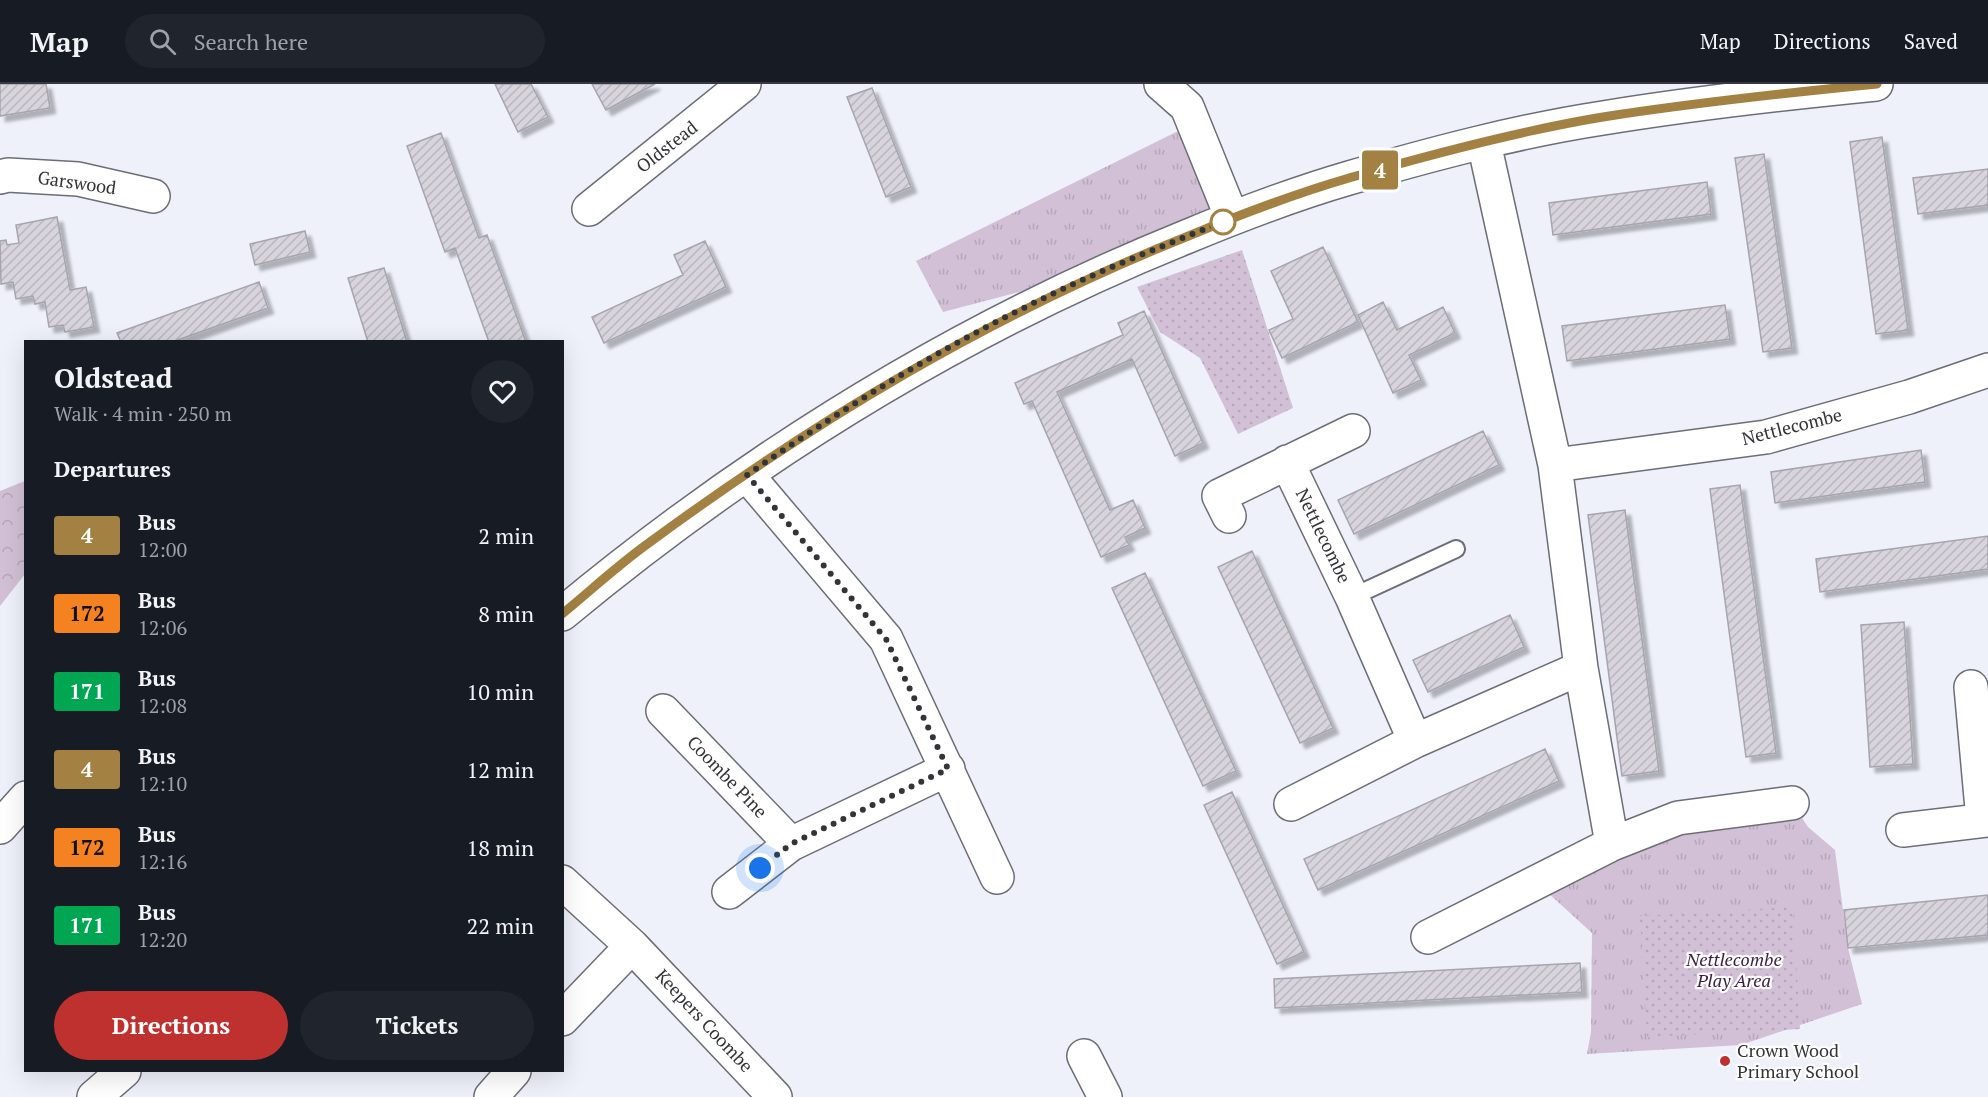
<!DOCTYPE html>
<meta charset="utf-8">
<style>
body{margin:0;font-family:"PT Serif",serif;background:#20242c;color:#f1f3f6;height:100vh;display:flex;flex-direction:column;font-size:22px;white-space:nowrap}
*{box-sizing:border-box;margin:0}
p{font-size:20px;color:#9ea1a6}
.icon{flex:none;width:33px;height:33px;fill:none;stroke:currentColor;stroke-width:2;stroke-linecap:round;stroke-linejoin:round}
.map{position:relative;flex:1;overflow:hidden}
.details{position:absolute;left:24px;top:256px;width:540px;height:732px;display:flex;flex-direction:column;background:#171b24;border-radius:0px;box-shadow:0 6px 24px #0002}
.details>*{flex:none}
.badge{padding:0 12px;border-radius:4px;font-size:21px;line-height:39px}
.you{position:absolute;width:30px;height:30px;margin:-15px;border:4px solid #fff;border-radius:50%;background:#1a73e8;box-shadow:0 0 0 9px #1a73e833}
.map>.badge{position:absolute;translate:-50% -50%;box-shadow:0 0 0 3px #fff}
h2{padding:0 30px;font-size:22px;line-height:54px}
.round{display:grid;place-items:center;flex:none;width:63px;height:63px;border-radius:32px;background:#20242c}
.head{display:flex;align-items:center;justify-content:space-between;height:102px;padding:0 30px}
h1{font-size:28px;font-weight:800;line-height:45px}
.button{display:flex;gap:12px;margin-top:auto;padding:12px 30px}
.button a{flex:1;height:69px;border-radius:36px;background:#bf312e;color:#fff;font-size:24px;font-weight:800;line-height:69px;text-align:center}
.button a+a{background:#20242c;color:#f1f3f6}
ul{padding:0;list-style:none}
li{display:flex;align-items:center;gap:18px;height:78px;padding:0 30px}
li div{flex:1}
li b{display:block;font-size:22px}
li em{font-style:normal}
li .badge{min-width:66px;font-weight:700;text-align:center}
header{display:flex;align-items:center;gap:36px;box-sizing:border-box;height:84px;padding:0 30px;background:#171b24;border-bottom:2px solid #363941}
header strong{font-size:28px}
nav{display:flex;gap:33px;margin-inline-start:auto;font-size:21px}
.search{width:420px;height:54px;background:#20242c;display:flex;align-items:center;gap:15px;box-sizing:border-box;padding:0 21px;border-radius:33px;color:#9ea1a6;font-size:22px}
.map>svg:first-child{display:block}
.grass{fill:url(#grass-tufts)}
.forest{fill:url(#forest-crowns)}
.park{fill:url(#park-dots)}
.building{fill:url(#building-hatch);stroke:#a7a4ad;stroke-width:1.5;filter:url(#shadow)}
.lines{fill:none;stroke-linecap:round;stroke-linejoin:round}
.lane-casing{stroke:#6c6e76;stroke-width:20}
.street-casing{stroke:#6c6e76;stroke-width:36}
.lane{stroke:#fff;stroke-width:16}
.street{stroke:#fff;stroke-width:33}
.line-casing{stroke:#fff;stroke-width:14}
.line{stroke:#a38142;stroke-width:9}
.walk{stroke:#333437;stroke-width:6;stroke-dasharray:0 10.8}
.stop-dot{fill:#fff;stroke:#a38142;stroke-width:3}
.poi-dot{fill:#bf312e;stroke:#fefefe;stroke-width:2}
.labels{text-anchor:middle;stroke-width:4.5;stroke-linejoin:round;paint-order:stroke}
.street-label{font-size:18px;fill:#333437;stroke:#fefefe}
.park-label{font-size:18px;font-style:italic;fill:#3e2044;stroke:#fefefe}
.poi-label{font-size:18px;fill:#333437;stroke:#fefefe;text-anchor:start}
</style>
<header>
<strong>Map</strong>
<div class="search"><svg class="icon" aria-label="search" viewBox="0 0 24 24"><circle cx="10" cy="10" r="6"/><path d="M15 15l6 6"/></svg>Search here</div>
<nav><a>Map</a><a>Directions</a><a>Saved</a></nav>
</header>
<div class="map">
<svg width="1988" height="1013" viewBox="0 0 1988 1013">
<defs>
<pattern id="grass-tufts" width="24" height="20" patternUnits="userSpaceOnUse" patternTransform="scale(1.5)"><rect width="24" height="20" fill="#d2c1d6"/><path d="M3 7l-1-3M5 7V3M7 7l1-3M15 17l-1-3M17 17v-4M19 17l1-3" fill="none" stroke="#b5a6b8"/></pattern>
<pattern id="forest-crowns" width="20" height="18" patternUnits="userSpaceOnUse" patternTransform="scale(1.5)"><rect width="20" height="18" fill="#d2c1d6"/><path d="M2 6a3 3 0 1 1 6 0M12 15a3 3 0 1 1 6 0" fill="none" stroke="#b5a6b8"/></pattern>
<pattern id="park-dots" width="8" height="8" patternUnits="userSpaceOnUse" patternTransform="scale(1.5)"><rect width="8" height="8" fill="#d2c1d6"/><path d="M2 2h.1M6 6h.1" fill="none" stroke="#b5a6b8" stroke-width="1.8" stroke-linecap="round"/></pattern>
<pattern id="building-hatch" width="6" height="6" patternUnits="userSpaceOnUse" patternTransform="scale(1.5)"><rect width="6" height="6" fill="#d7d4dd"/><path d="M-1 1l2-2M0 6l6-6M5 7l2-2" fill="none" stroke="#b9b7be"/></pattern>
<filter id="shadow"><feDropShadow dx="5.5" dy="5.5" stdDeviation="1.5" flood-color="#0004"/></filter>
</defs>
<rect width="100%" height="100%" fill="#eef0fa"/>
<path class="grass" d="M 1178,47 L 1229,153 L 943,228 L 916,177 Z
M 1792,719 L 1808,743 L 1835,766 L 1848,864 L 1862,920 L 1741,961 L 1587,970 L 1591,948 L 1592,849 L 1536,798 L 1612,760 Z"/>
<path class="forest" d="M 25,397 L 25,490 L 0,522 L 0,407 Z"/>
<path class="park" d="M 1242,166 L 1293,324 L 1238,350 L 1200,274 L 1160,248 L 1137,203 Z
M 1793,823 L 1800,945 L 1647,953 L 1640,832 Z"/>
<path class="building" d="M 0,0 L 46,0 L 50,24 L 0,32 Z
M 495,0 L 531,0 L 548,33 L 518,48 Z
M 592,0 L 655,0 L 606,26 Z
M 872,4 L 911,103 L 886,113 L 847,13 Z
M 441,49 L 479,154 L 487,151 L 526,258 L 489,258 L 455,164 L 445,168 L 407,62 Z
M 1882,53 L 1908,246 L 1876,250 L 1850,58 Z
M 1764,70 L 1792,264 L 1763,268 L 1735,74 Z
M 1988,85 L 1988,121 L 1918,130 L 1913,94 Z
M 1707,98 L 1711,130 L 1553,151 L 1549,119 Z
M 57,133 L 70,206 L 86,203 L 94,243 L 65,248 L 63,241 L 49,243 L 45,218 L 35,220 L 33,212 L 16,215 L 13,198 L 1,200 L 0,157 L 6,156 L 7,161 L 19,159 L 16,141 Z
M 305,147 L 310,168 L 255,181 L 250,160 Z
M 705,157 L 726,203 L 604,259 L 592,233 L 683,191 L 674,171 Z
M 1323,163 L 1358,238 L 1282,274 L 1269,246 L 1293,235 L 1271,187 Z
M 384,184 L 407,258 L 368,258 L 348,194 Z
M 259,198 L 268,224 L 172,258 L 121,258 L 117,249 Z
M 1383,218 L 1397,246 L 1443,223 L 1455,249 L 1409,271 L 1421,296 L 1393,309 L 1358,231 Z
M 1725,221 L 1730,255 L 1567,277 L 1562,242 Z
M 1144,227 L 1203,359 L 1175,372 L 1132,275 L 1057,308 L 1110,426 L 1133,416 L 1145,444 L 1125,453 L 1129,461 L 1101,473 L 1032,317 L 1024,320 L 1015,299 L 1123,251 L 1118,239 Z
M 1483,347 L 1499,381 L 1354,450 L 1338,416 Z
M 1921,366 L 1925,398 L 1775,419 L 1771,388 Z
M 1740,401 L 1776,669 L 1746,673 L 1710,405 Z
M 1625,426 L 1659,687 L 1622,692 L 1588,431 Z
M 1988,452 L 1988,485 L 1820,508 L 1816,475 Z
M 1252,467 L 1333,644 L 1300,659 L 1218,483 Z
M 1145,489 L 1236,687 L 1203,702 L 1112,504 Z
M 1510,531 L 1524,563 L 1428,608 L 1413,576 Z
M 1904,538 L 1913,680 L 1870,683 L 1861,541 Z
M 1545,665 L 1559,697 L 1318,806 L 1304,775 Z
M 1232,708 L 1304,868 L 1277,880 L 1204,721 Z
M 1988,811 L 1988,851 L 1848,864 L 1844,826 Z
M 1580,879 L 1582,908 L 1275,924 L 1274,895 Z"/>
<g class="lines">
<g class="lane-casing">
<path id="lane" d="M 1352,513 L 1456,465"/>
</g>
<g class="street-casing">
<path id="street" d="M 1161,0 L 1187,23 L 1232,134
M 1484,59 L 1555,381 L 1581,584 L 1612,760
M 0,93 L 8,91 L 78,95 L 153,112
M 589,125 L 744,0
M 1287,378 L 1352,513 L 1415,657
M 1555,381 L 1766,353 L 1909,313 L 1988,286
M 747,391 L 886,555 L 997,793
M 1229,432 L 1219,412 L 1353,347
M 562,530 C 751,373 958,245 1186,153 C 1239,131 1294,110 1349,94 C 1432,70 1518,47 1603,34 C 1694,19 1785,9 1876,0
M 1971,603 L 1983,736
M 663,627 L 791,760
M 1291,720 L 1415,657 L 1581,584
M 0,743 L 26,714
M 1903,746 L 1988,736
M 562,798 L 632,862 L 775,1013
M 729,808 L 791,760 L 948,685
M 1428,853 L 1612,760 L 1678,734 L 1792,719
M 562,935 L 632,862
M 1084,972 L 1105,1013
M 94,1013 L 124,987
M 491,1013 L 514,987"/>
</g>
<use href="#lane" class="lane"/>
<use href="#street" class="street"/>
</g>
<g class="lines">
<g class="line-casing">
<path id="line" d="M 562,530 C 590,507 617,482 646,461 C 817,335 989,232 1186,153 C 1239,131 1294,110 1349,94 C 1432,70 1518,47 1603,33 C 1694,19 1785,9 1877,0"/>
</g>
<use href="#line" class="line"/>
<path class="walk" d="M 760,784 L 791,760 L 948,685 L 886,555 L 747,391 C 842,325 940,264 1044,214 C 1105,184 1169,160 1232,134 L 1223,138"/>
</g>
<circle class="stop-dot" cx="1223" cy="138" r="12"/>
<circle class="poi-dot" cx="1725" cy="977" r="6"/>
<g class="labels">
<g class="street-label">
<text transform="translate(667 63) rotate(-38)" y="6">Oldstead</text>
<text transform="translate(77 99) rotate(8)" y="6">Garswood</text>
<text transform="translate(1792 343) rotate(-14)" y="6">Nettlecombe</text>
<text transform="translate(1323 452) rotate(64)" y="6">Nettlecombe</text>
<text transform="translate(727 693) rotate(46)" y="6">Coombe Pine</text>
<text transform="translate(704 937) rotate(47)" y="6">Keepers Coombe</text>
</g>
<g class="park-label">
<text x="1734" y="882">Nettlecombe<tspan x="1734" dy="21">Play Area</tspan></text>
</g>
<g class="poi-label">
<text x="1737" y="973">Crown Wood<tspan x="1737" dy="21">Primary School</tspan></text>
</g>
</g>
</svg>
<div class="you" style="left:760px;top:784px"></div>
<b class="badge" style="left:1380px;top:86px;background:#a38142;color:#fff">4</b>
<section class="details">
<div class="head"><div><h1>Oldstead</h1><p>Walk · 4 min · 250 m</p></div><a class="round"><svg class="icon" aria-label="heart" viewBox="0 0 24 24"><path d="M12 20l-8-8c-3-5 5-10 8-4 3-6 11-1 8 4z"/></svg></a></div>
<h2>Departures</h2>
<ul>
<li><span class="badge" style="background:#a38142;color:#fff">4</span><div><b>Bus</b><p>12:00</p></div><em>2 min</em></li>
<li><span class="badge" style="background:#f58220;color:#111">172</span><div><b>Bus</b><p>12:06</p></div><em>8 min</em></li>
<li><span class="badge" style="background:#00a651;color:#fff">171</span><div><b>Bus</b><p>12:08</p></div><em>10 min</em></li>
<li><span class="badge" style="background:#a38142;color:#fff">4</span><div><b>Bus</b><p>12:10</p></div><em>12 min</em></li>
<li><span class="badge" style="background:#f58220;color:#111">172</span><div><b>Bus</b><p>12:16</p></div><em>18 min</em></li>
<li><span class="badge" style="background:#00a651;color:#fff">171</span><div><b>Bus</b><p>12:20</p></div><em>22 min</em></li>
</ul>
<div class="button"><a>Directions</a><a>Tickets</a></div>
</section>
</div>
